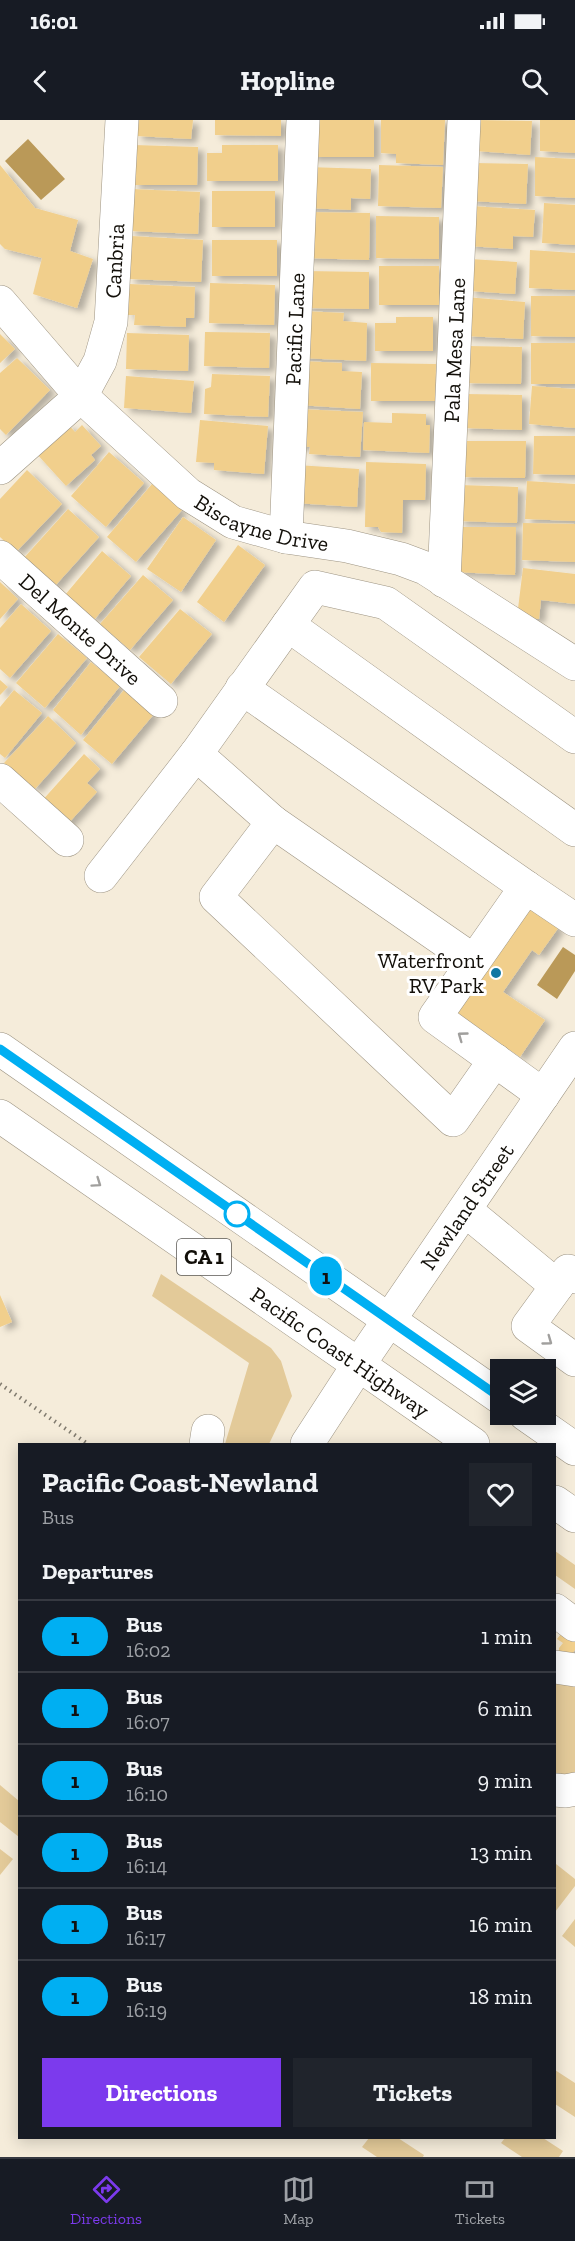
<!DOCTYPE html>
<style>
body{margin:0;font-family:"Zilla Slab",serif;background:#20242c;color:#f1f3f6;height:100vh;display:flex;flex-direction:column;font-size:22px;white-space:nowrap}
*{box-sizing:border-box;margin:0}
p{font-size:20px;color:#9ea1a6}
.icon{flex:none;width:33px;height:33px;fill:none;stroke:currentColor;stroke-width:2;stroke-linecap:round;stroke-linejoin:round}
.map{position:relative;flex:1;overflow:hidden}
.sheet{position:absolute;left:18px;top:1323px;width:538px;height:696px;display:flex;flex-direction:column;background:#171b24;border-radius:0px;box-shadow:0 3px 15px #0003}
.sheet>*{flex:none}
.badge{padding:0 12px;border-radius:20px;font-size:21px;line-height:39px}
.tools{position:absolute;left:490px;top:1239px;display:grid;gap:12px}
.tools a{display:grid;place-items:center;width:66px;height:66px;border-radius:0px;background:#171b24;box-shadow:0 3px 15px #0003;font-size:30px}
.map>.badge{position:absolute;translate:-50% -50%;box-shadow:0 0 0 3px #fff}
h2{padding:0 24px;font-size:22px;line-height:54px}
.round{display:grid;place-items:center;flex:none;width:63px;height:63px;border-radius:0px;background:#20242c}
.summary{display:flex;align-items:center;justify-content:space-between;height:102px;padding:0 24px}
h1{font-size:28px;font-weight:700;line-height:45px}
.button{display:flex;gap:12px;margin-top:auto;padding:12px 24px}
.button a{flex:1;height:69px;border-radius:0px;background:#7c3aed;color:#fff;font-size:24px;font-weight:700;line-height:69px;text-align:center}
.button a+a{background:#20242c;color:#f1f3f6}
ul{padding:0;list-style:none}
li{display:flex;align-items:center;gap:18px;height:72px;padding:0 24px;border-top:2px solid #363941}
li div{flex:1}
li b{display:block;font-size:22px}
li em{font-style:normal}
li .badge{min-width:66px;font-weight:700;text-align:center}
.status{display:flex;justify-content:space-between;align-items:center;height:42px;padding:0 30px;background:#171b24;direction:ltr}
.status svg{height:16px;fill:currentColor}
header{display:flex;justify-content:space-between;align-items:center;height:78px;padding:0 24px;background:#171b24;font-size:27px;font-weight:700}
.tabs{display:flex;justify-content:space-around;align-items:center;height:84px;border-top:2px solid #363941;background:#171b24;font-size:16px;color:#9ea1a6}
.tabs a{display:grid;justify-items:center;gap:3px}
.tabs .current{color:#7c3aed}
.map>svg:first-child{display:block}
.green{fill:#e3ca99}
.water{fill:#ba9958}
.building{fill:#f1cf8c;filter:url(#shadow)}
.lines{fill:none;stroke-linecap:round;stroke-linejoin:round}
.minor-casing{stroke:#9d9483;stroke-width:34}
.highway-casing{stroke:#9d9483;stroke-width:34}
.path{stroke:#817b6f;stroke-width:4;stroke-dasharray:1.5 4.5;stroke-linecap:butt}
.minor{stroke:#fff;stroke-width:33}
.highway{stroke:#fff;stroke-width:33}
.oneway{stroke:#a09f9d}
.line-casing{stroke:#fff;stroke-width:14}
.line{stroke:#00aff2;stroke-width:9}
.poi-dot{fill:#1077a3;stroke:#fff;stroke-width:2}
.stop-dot{fill:#fff;stroke:#00aff2;stroke-width:3}
.labels{text-anchor:middle;stroke-width:6;stroke-linejoin:round;paint-order:stroke}
.shield{fill:#fff;stroke:#595753;stroke-width:1.5}
.shield-label{font-size:21px;font-weight:bold;fill:#120f09}
.street-label{font-size:22px;fill:#120f09;stroke:#fff}
.poi-label{font-size:22px;fill:#120f09;stroke:#fff;text-anchor:end}
</style>
<div class="status"><b>16:01</b><svg viewBox="0 0 49 12"><path d="M0 12V9h3v3zM5 12V6h3v6zM10 12V3h3v9zM15 12V0h3v12zM26 1h20v11H26zM47 4h2v5h-2z"/></svg></div>
<header><svg class="icon" aria-label="back" viewBox="0 0 24 24"><path d="M15 5l-7 7 7 7"/></svg>Hopline<svg class="icon" aria-label="search" viewBox="0 0 24 24"><circle cx="10" cy="10" r="6"/><path d="M15 15l6 6"/></svg></header>
<div class="map">
<svg width="575" height="2037" viewBox="0 0 575 2037">
<defs>
<filter id="shadow"><feDropShadow dx="6" dy="4" stdDeviation="3" flood-color="#0004"/></filter>
</defs>
<rect width="100%" height="100%" fill="#f5ecda"/>
<path class="green" d="M 161,1154 L 271,1228 L 281,1241 L 292,1276 L 269,1324 L 225,1324 L 249,1243 L 152,1176 Z
M 555,1431 L 575,1445 L 575,1469 L 555,1455 Z
M 555,1559 L 575,1562 L 575,1655 L 555,1656 Z
M 0,1665 L 19,1681 L 19,1717 L 0,1702 Z
M 0,1729 L 13,1739 L 0,1755 Z
M 556,1744 L 575,1759 L 575,1766 L 555,1792 Z
M 575,1799 L 575,1827 L 562,1816 Z
M 555,1950 L 575,1963 L 575,1997 L 555,1984 Z
M 369,2018 L 398,2018 L 424,2035 L 423,2037 L 377,2037 L 362,2027 Z
M 505,2018 L 543,2018 L 563,2031 L 559,2037 L 522,2037 L 501,2023 Z"/>
<path class="water" d="M 28,19 L 65,59 L 41,80 L 5,41 Z
M 563,827 L 575,835 L 575,851 L 557,879 L 537,865 Z"/>
<path class="building" d="M 138,0 L 193,0 L 191,19 L 136,16 Z
M 215,0 L 281,0 L 281,16 L 215,15 Z
M 310,0 L 374,0 L 374,37 L 310,37 Z
M 381,0 L 445,0 L 443,45 L 396,43 L 396,34 L 381,33 Z
M 477,0 L 532,1 L 530,35 L 475,31 Z
M 540,0 L 575,0 L 575,33 L 540,31 Z
M 134,25 L 198,27 L 197,65 L 133,65 Z
M 222,25 L 278,25 L 278,61 L 207,61 L 207,33 L 222,33 Z
M 535,37 L 575,39 L 575,78 L 535,76 Z
M 474,43 L 528,44 L 526,84 L 469,81 Z
M 0,45 L 35,88 L 78,100 L 70,131 L 93,139 L 77,188 L 33,174 L 42,138 L 5,129 L 0,124 Z
M 379,45 L 443,47 L 441,88 L 378,86 Z
M 307,47 L 371,49 L 370,79 L 351,78 L 351,90 L 306,88 Z
M 131,69 L 200,72 L 198,114 L 129,111 Z
M 212,71 L 275,71 L 275,107 L 212,107 Z
M 544,83 L 575,85 L 575,125 L 542,123 Z
M 471,86 L 535,90 L 533,117 L 513,116 L 513,129 L 468,126 Z
M 305,92 L 370,93 L 369,140 L 304,138 Z
M 376,96 L 439,97 L 439,139 L 376,138 Z
M 131,116 L 203,120 L 201,162 L 129,159 Z
M 212,120 L 277,120 L 277,156 L 212,156 Z
M 530,130 L 575,133 L 575,170 L 529,168 Z
M 470,139 L 517,142 L 515,174 L 469,171 Z
M 379,146 L 439,146 L 439,185 L 379,185 Z
M 304,151 L 369,152 L 369,189 L 304,188 Z
M 210,163 L 275,165 L 274,205 L 209,203 Z
M 129,164 L 195,167 L 194,198 L 186,198 L 186,207 L 134,205 L 135,195 L 128,195 Z
M 531,176 L 575,176 L 575,217 L 531,216 Z
M 465,177 L 525,182 L 523,219 L 465,216 Z
M 302,191 L 344,193 L 343,201 L 367,203 L 366,241 L 300,238 Z
M 396,197 L 433,197 L 433,231 L 375,231 L 375,203 L 396,203 Z
M 205,212 L 270,213 L 269,248 L 204,246 Z
M 127,213 L 189,215 L 188,251 L 126,249 Z
M 0,214 L 15,229 L 0,243 Z
M 531,223 L 575,223 L 575,264 L 531,264 Z
M 466,226 L 522,227 L 521,264 L 465,263 Z
M 17,238 L 50,270 L 6,315 L 0,309 L 0,253 Z
M 301,241 L 342,243 L 342,251 L 362,252 L 360,289 L 298,285 Z
M 371,243 L 436,244 L 435,281 L 371,281 Z
M 212,254 L 270,256 L 268,297 L 204,294 L 205,269 L 211,267 Z
M 126,256 L 194,261 L 191,293 L 124,288 Z
M 532,266 L 575,269 L 575,308 L 529,304 Z
M 464,274 L 522,275 L 522,310 L 463,308 Z
M 298,289 L 363,292 L 360,337 L 309,334 L 310,327 L 296,326 Z
M 392,293 L 426,294 L 426,305 L 430,305 L 429,333 L 363,330 L 364,302 L 392,303 Z
M 200,300 L 268,306 L 264,354 L 214,350 L 214,343 L 196,342 Z
M 68,304 L 75,312 L 82,305 L 101,326 L 91,335 L 95,340 L 66,366 L 36,333 Z
M 534,316 L 575,316 L 575,355 L 533,354 Z
M 462,321 L 526,321 L 525,358 L 461,357 Z
M 109,332 L 144,363 L 106,407 L 71,376 Z
M 366,342 L 426,344 L 425,380 L 403,380 L 402,413 L 381,412 L 378,407 L 365,407 Z
M 296,345 L 359,349 L 357,387 L 294,383 Z
M 27,350 L 62,384 L 16,432 L 0,417 L 0,379 Z
M 527,361 L 575,364 L 575,401 L 525,399 Z
M 152,364 L 182,390 L 136,442 L 107,417 Z
M 459,365 L 518,367 L 517,403 L 458,401 Z
M 68,389 L 99,417 L 54,467 L 23,439 Z
M 183,397 L 216,420 L 181,472 L 147,449 Z
M 523,403 L 575,404 L 575,442 L 522,440 Z
M 457,407 L 516,407 L 515,455 L 455,452 Z
M 238,425 L 265,445 L 224,502 L 197,482 Z
M 102,431 L 131,456 L 94,500 L 65,475 Z
M 523,448 L 575,454 L 575,484 L 541,480 L 539,499 L 517,497 Z
M 143,455 L 173,480 L 130,530 L 100,504 Z
M 0,462 L 18,479 L 0,499 Z
M 21,484 L 51,511 L 10,558 L 0,549 L 0,508 Z
M 180,489 L 212,514 L 171,564 L 139,537 Z
M 58,514 L 87,538 L 45,588 L 16,563 Z
M 91,542 L 120,566 L 81,615 L 53,590 Z
M 0,560 L 8,567 L 0,575 Z
M 14,570 L 42,593 L 5,638 L 0,634 L 0,587 Z
M 124,570 L 154,594 L 112,644 L 83,620 Z
M 48,596 L 76,623 L 35,669 L 4,643 Z
M 84,634 L 100,649 L 87,663 L 97,672 L 65,707 L 40,683 Z
M 522,782 L 559,807 L 539,835 L 532,830 L 503,872 L 545,900 L 520,937 L 451,890 Z
M 0,1175 L 12,1202 L 0,1207 Z
M 565,1509 L 575,1516 L 575,1530 L 571,1535 L 559,1534 L 559,1528 L 563,1523 L 557,1519 Z"/>
<g class="lines">
<g class="minor-casing">
<g id="minor">
<path id="s1" d="M 0,182 L 81,276 L 188,374 L 233,402 L 286,417 L 347,426 L 401,439 L 425,448 L 575,544"/>
<path id="s2" d="M 0,348 L 81,276 L 100,241 L 111,202 L 122,0"/>
<path id="s3" d="M 286,417 L 303,0"/>
<path id="s4" d="M 0,437 L 161,581"/>
<path id="s5" d="M 444,461 L 464,0"/>
<path d="M 288,505 L 575,710"/>
<path d="M 242,568 L 526,767"/>
<path d="M 0,660 L 67,720"/>
<path d="M 273,702 L 474,841"/>
<path d="M 101,756 L 196,634"/>
<path d="M 495,940 L 453,1000 L 216,777 L 273,702 L 196,634 L 315,467 L 386,483 L 575,617"/>
<path d="M 543,975 L 435,897 L 526,767 L 575,800"/>
<path d="M 465,1090 L 557,1166"/>
<path d="M 575,1157 L 568,1151 L 528,1206 L 575,1240"/>
<path d="M 206,1324 L 208,1311"/>
<path id="s6" d="M 307,1324 L 359,1244 L 575,928"/>
<path d="M 555,1490 L 575,1505"/>
<path d="M 555,1547 L 575,1550"/>
<path d="M 555,1670 L 566,1671 L 575,1669"/>
</g>
</g>
<g class="highway-casing">
<g id="highway">
<path d="M 0,929 L 501,1278"/>
<path id="s7" d="M 0,996 L 473,1324"/>
<path d="M 525,1294 L 575,1329"/>
<path d="M 555,1382 L 575,1396"/>
</g>
</g>
<path class="path" d="M 0,1264 L 88,1324"/>
<use href="#minor" class="minor"/>
<use href="#highway" class="highway"/>
</g>
<defs><path id="oneway-chevron" d="M-2-3.5L2.5 0L-2 3.5" fill="none" stroke-width="1.6" stroke-linecap="round" stroke-linejoin="round" transform="scale(1.5)"/></defs>
<g class="oneway">
<use href="#oneway-chevron" transform="translate(462 916) rotate(-144)"/>
<use href="#oneway-chevron" transform="translate(97 1063) rotate(35)"/>
<use href="#oneway-chevron" transform="translate(548 1221) rotate(36)"/>
</g>
<g class="lines">
<g class="line-casing">
<path id="line" d="M 0,929 L 501,1278"/>
</g>
<use href="#line" class="line"/>
</g>
<circle class="poi-dot" cx="496" cy="853" r="6"/>
<circle class="stop-dot" cx="237" cy="1094" r="12"/>
<g class="labels">
<rect class="shield" x="177" y="1119" width="54" height="36" rx="4.5"/>
<g class="shield-label">
<text x="204" y="1144">CA 1</text>
</g>
<g class="street-label">
<text dy="8" stroke="none"><textPath href="#s2" startOffset="250">Canbria</textPath></text>
<text dy="8" stroke="none"><textPath href="#s3" startOffset="208">Pacific Lane</textPath></text>
<text dy="8" stroke="none"><textPath href="#s5" startOffset="231">Pala Mesa Lane</textPath></text>
<text dy="8" stroke="none"><textPath href="#s1" startOffset="350">Biscayne Drive</textPath></text>
<text dy="8" stroke="none"><textPath href="#s4" startOffset="108">Del Monte Drive</textPath></text>
<text dy="8" stroke="none"><textPath href="#s6" startOffset="286">Newland Street</textPath></text>
<text dy="8" stroke="none"><textPath href="#s7" startOffset="414">Pacific Coast Highway</textPath></text>
</g>
<g class="poi-label">
<text x="484" y="848">Waterfront<tspan x="484" dy="25">RV Park</tspan></text>
</g>
</g>
</svg>
<div class="tools">
<a><svg class="icon" aria-label="layers" viewBox="0 0 24 24"><path d="M12 4l9 5-9 5-9-5zM3 14l9 5 9-5"/></svg></a>
</div>
<b class="badge" style="left:326px;top:1156px;background:#00aff2;color:#111">1</b>
<section class="sheet">
<div class="summary"><div><h1>Pacific Coast-Newland</h1><p>Bus</p></div><a class="round"><svg class="icon" aria-label="heart" viewBox="0 0 24 24"><path d="M12 20l-8-8c-3-5 5-10 8-4 3-6 11-1 8 4z"/></svg></a></div>
<h2>Departures</h2>
<ul>
<li><span class="badge" style="background:#00aff2;color:#111">1</span><div><b>Bus</b><p>16:02</p></div><em>1 min</em></li>
<li><span class="badge" style="background:#00aff2;color:#111">1</span><div><b>Bus</b><p>16:07</p></div><em>6 min</em></li>
<li><span class="badge" style="background:#00aff2;color:#111">1</span><div><b>Bus</b><p>16:10</p></div><em>9 min</em></li>
<li><span class="badge" style="background:#00aff2;color:#111">1</span><div><b>Bus</b><p>16:14</p></div><em>13 min</em></li>
<li><span class="badge" style="background:#00aff2;color:#111">1</span><div><b>Bus</b><p>16:17</p></div><em>16 min</em></li>
<li><span class="badge" style="background:#00aff2;color:#111">1</span><div><b>Bus</b><p>16:19</p></div><em>18 min</em></li>
</ul>
<div class="button"><a>Directions</a><a>Tickets</a></div>
</section>
</div>
<nav class="tabs">
<a class="current"><svg class="icon" aria-label="directions" viewBox="0 0 24 24"><path d="M12 3l9 9-9 9-9-9zM9 14v-3h6M13 9l2 2-2 2"/></svg>Directions</a>
<a><svg class="icon" aria-label="map" viewBox="0 0 24 24"><path d="M3 6l6-2 6 2 6-2v14l-6 2-6-2-6 2zM9 4v14M15 6v14"/></svg>Map</a>
<a><svg class="icon" aria-label="tickets" viewBox="0 0 24 24"><path d="M3 7h18v10H3zM15 7v10"/></svg>Tickets</a>
</nav>
